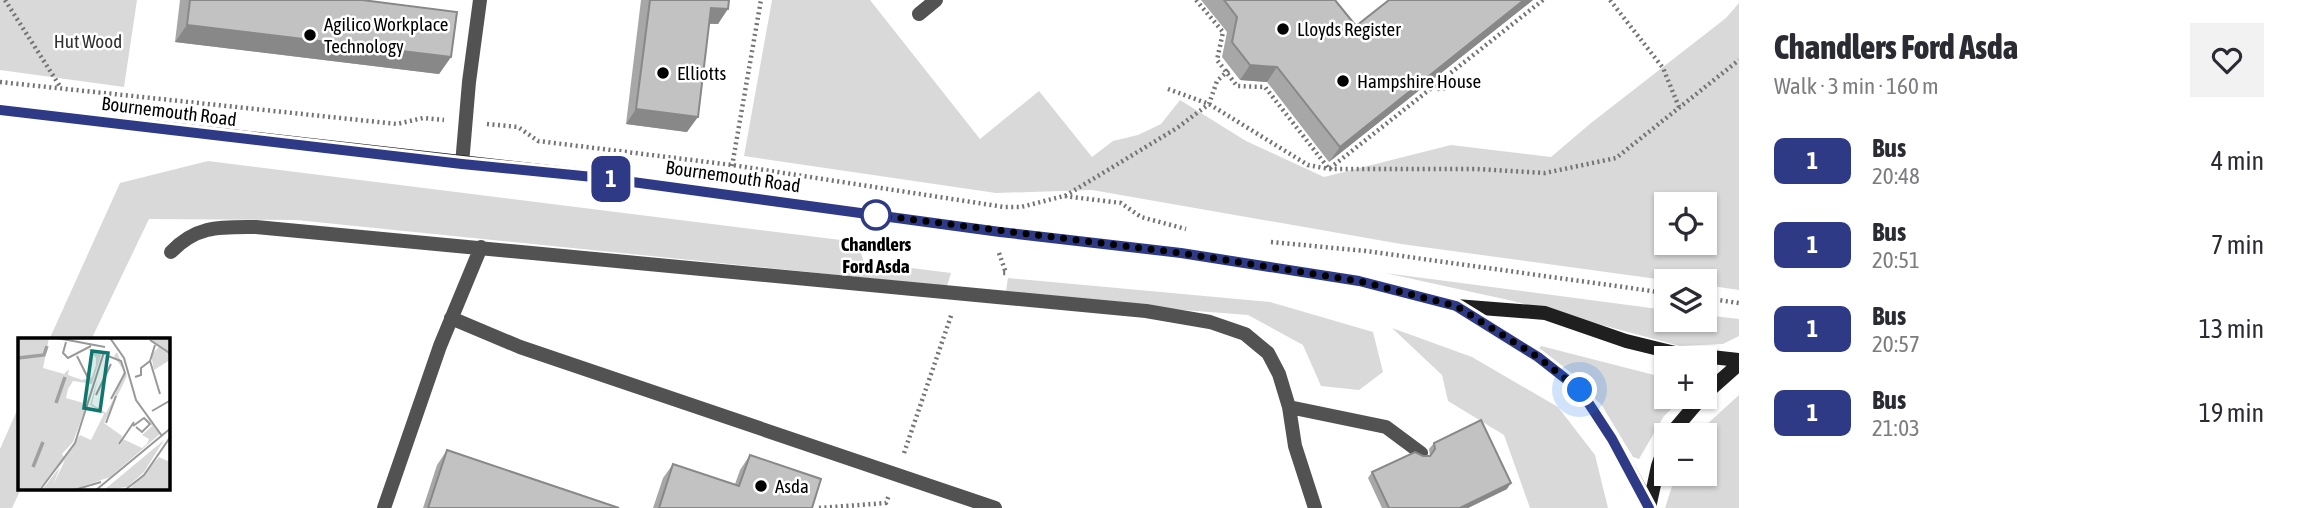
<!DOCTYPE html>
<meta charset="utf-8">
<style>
body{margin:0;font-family:"Asap Condensed",sans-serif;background:#f2f2f3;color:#2b2b33;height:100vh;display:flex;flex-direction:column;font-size:26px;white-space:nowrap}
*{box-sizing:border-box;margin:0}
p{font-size:23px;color:#7c7c81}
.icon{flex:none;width:38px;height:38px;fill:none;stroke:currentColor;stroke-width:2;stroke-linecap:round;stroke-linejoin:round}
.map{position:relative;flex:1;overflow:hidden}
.panel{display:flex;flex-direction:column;background:#fff;width:560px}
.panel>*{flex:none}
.badge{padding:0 14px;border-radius:10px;font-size:24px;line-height:46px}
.fabs{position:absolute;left:1654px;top:192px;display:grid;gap:14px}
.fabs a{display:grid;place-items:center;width:63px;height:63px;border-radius:0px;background:#fff;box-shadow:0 2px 5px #0004;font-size:35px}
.you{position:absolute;width:35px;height:35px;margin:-18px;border:5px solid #fff;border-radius:50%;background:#1a73e8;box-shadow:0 0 0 10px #1a73e833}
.map>.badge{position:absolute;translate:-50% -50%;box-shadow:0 0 0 4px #fff}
.round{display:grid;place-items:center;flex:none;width:74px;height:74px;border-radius:0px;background:#f2f2f3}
.headline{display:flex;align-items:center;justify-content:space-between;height:119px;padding:0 35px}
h1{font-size:33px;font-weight:800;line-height:52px}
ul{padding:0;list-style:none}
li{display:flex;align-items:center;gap:21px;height:84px;padding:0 35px}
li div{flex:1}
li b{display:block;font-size:26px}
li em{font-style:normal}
li .badge{min-width:77px;font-weight:700;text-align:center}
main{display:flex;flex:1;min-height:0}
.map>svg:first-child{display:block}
.green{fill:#d9d9d9;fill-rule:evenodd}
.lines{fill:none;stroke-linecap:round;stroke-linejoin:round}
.path{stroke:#747474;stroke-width:4.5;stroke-dasharray:2 3.5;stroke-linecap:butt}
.lane{stroke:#525252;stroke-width:14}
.secondary{stroke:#1f1f1f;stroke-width:14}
.wall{fill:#a7a7a7}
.shaded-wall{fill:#888}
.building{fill:#c2c2c2;stroke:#888;stroke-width:2}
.line-casing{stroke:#fff;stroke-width:16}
.line{stroke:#2e3a86;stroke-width:10}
.walk{stroke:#000;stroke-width:7;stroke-dasharray:0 12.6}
.poi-dot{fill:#000;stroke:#fff;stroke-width:2.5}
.stop-dot{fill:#fff;stroke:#2e3a86;stroke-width:3.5}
.labels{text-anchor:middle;stroke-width:5;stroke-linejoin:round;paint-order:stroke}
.poi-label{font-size:19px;fill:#000;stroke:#fff;text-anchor:start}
.park-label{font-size:19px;fill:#303030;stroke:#fff}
.street-label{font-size:19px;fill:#000;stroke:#fff}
.stop-label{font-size:19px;font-weight:bold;fill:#000;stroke:#fff}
.inset-river{fill:none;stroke:#a0a0a0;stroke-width:3.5}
.inset-road{fill:none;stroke:#999;stroke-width:2}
.view{fill:#0f766e;fill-opacity:0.15;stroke:#0f766e;stroke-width:3.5}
.inset-edge{fill:none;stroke:#000;stroke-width:3.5}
</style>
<main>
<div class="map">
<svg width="1739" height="508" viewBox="0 0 1739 508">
<rect width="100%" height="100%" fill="#fff"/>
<path class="green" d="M 0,0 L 137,0 L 124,87 L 0,70 Z
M 772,0 L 870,0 L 980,139 L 1039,91 L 1092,157 L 1113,141 L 1138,135 L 1161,124 L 1180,100 L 1246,141 L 1324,177 L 1451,145 L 1551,157 L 1591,123 L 1726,18 L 1739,3 L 1739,290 L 1705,285 L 1704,282 L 1679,282 L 1401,244 L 1092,190 L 996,193 L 744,156 ZM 1666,205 L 1704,205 L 1704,243 L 1666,243 Z
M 208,161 L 857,242 L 864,262 L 951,273 L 947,286 L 296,220 L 149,219 L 91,340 L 49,340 L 120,183 Z
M 1385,273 L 1666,310 L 1666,320 L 1704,320 L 1705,315 L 1739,319 L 1739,336 L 1723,344 L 1680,346 L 1513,301 Z
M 1008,278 L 1270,302 L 1373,332 L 1383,372 L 1359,390 L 1321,386 L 1303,345 L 1248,315 L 1132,306 L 1006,291 Z
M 1392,328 L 1472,357 L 1558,407 L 1595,455 L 1608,508 L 1530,508 L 1504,435 L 1448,401 L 1442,375 Z
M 1541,346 L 1666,378 L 1666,397 L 1684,397 L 1664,416 L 1639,459 L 1633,457 L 1601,404 L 1537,351 Z
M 1739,395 L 1739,508 L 1665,508 L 1676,474 L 1704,474 L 1704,436 L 1694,436 Z
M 19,406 L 19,489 L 21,489 L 12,508 L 0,508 L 0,449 Z"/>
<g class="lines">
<path class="path" d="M 5,0 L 61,88
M 1196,0 L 1223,32 L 1217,60 L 1237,86 L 1265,87 L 1329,169 L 1543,0
M 1610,0 L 1663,68 L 1679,107
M 1432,80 L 1441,91 L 1447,86 L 1442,80
M 0,82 L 397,124 L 423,118 L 444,120
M 1168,89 L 1209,104 L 1308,165 L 1329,169 L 1477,169 L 1545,173 L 1616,158 L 1739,60
M 487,124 L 518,127 L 538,141 L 732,165 L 1004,207 L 1021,207 L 1064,196 L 1121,203 L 1141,217 L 1186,229
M 732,166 L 761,0
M 1065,196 L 1177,128 L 1209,104 L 1217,81 L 1231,68
M 1271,242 L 1366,251 L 1666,293
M 999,253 L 1006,273 L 1001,273
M 1704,298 L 1739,303
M 904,453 L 952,313
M 819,508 L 886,503 L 889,495"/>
<path class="lane" d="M 919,14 L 936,0
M 462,164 L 469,82 L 480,0
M 171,252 C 197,225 220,227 256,227 L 997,297 L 1146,311 L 1210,322 L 1245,334 L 1268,353 L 1279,374 L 1289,407 L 1295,446 L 1315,508
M 451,318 L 520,347 L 995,508
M 1289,407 L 1386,427 L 1421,453
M 384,508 L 440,346 L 481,247"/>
<path class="secondary" d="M 0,110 L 603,178 L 1000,232 L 1181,253 L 1359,281 L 1456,306 L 1545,313 L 1626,341 L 1675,353 L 1739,360
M 1458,307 L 1538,357 L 1580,390 L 1612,439 L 1649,505
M 1704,395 L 1739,364
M 1669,436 L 1702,397
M 1649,508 L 1658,466 L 1666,443"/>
</g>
<path class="wall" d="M 180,0 L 362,0 L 451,57 L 439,74 L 175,42 Z
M 641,0 L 729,0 L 718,24 L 709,24 L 687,132 L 626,124 Z
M 1201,0 L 1335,0 L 1356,26 L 1533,0 L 1329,162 L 1267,82 L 1240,80 L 1222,57 L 1227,32 Z
M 1434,443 L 1507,489 L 1468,508 L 1382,508 L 1368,478 L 1372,472 L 1430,456 L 1429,449 Z
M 447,450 L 619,508 L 423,508 L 437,465 Z
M 750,455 L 812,508 L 653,508 L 663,478 L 673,464 L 735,484 L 740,470 Z"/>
<path class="shaded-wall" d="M 1524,0 L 1533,0 L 1329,162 L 1340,147 Z
M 711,8 L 728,9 L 718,24 L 701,23 Z
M 187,25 L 451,57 L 439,74 L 175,42 Z
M 1250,65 L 1277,67 L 1267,82 L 1240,80 Z
M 636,109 L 698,117 L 687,132 L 626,124 Z
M 1511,483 L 1507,489 L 1468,508 L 1460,508 Z"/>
<path class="building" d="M 190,0 L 362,0 L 457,12 L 451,57 L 187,25 Z
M 650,0 L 729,0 L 728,9 L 711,8 L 698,117 L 636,109 Z
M 1224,0 L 1335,0 L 1356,26 L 1389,0 L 1524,0 L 1340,147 L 1277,67 L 1250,65 L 1232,42 L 1237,17 Z
M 1481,420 L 1511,483 L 1460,508 L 1389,508 L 1372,472 L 1415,452 L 1423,456 L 1430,456 L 1435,449 L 1434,443 Z
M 447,450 L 619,508 L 428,508 Z
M 750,455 L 821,479 L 812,508 L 659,508 L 673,464 L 739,486 Z"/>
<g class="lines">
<g class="line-casing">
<path id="line" d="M 0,110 L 462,164 L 603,178 L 1000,232 L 1181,253 L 1359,281 L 1456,306 L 1538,357 L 1580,390 L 1612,439 L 1649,508"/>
</g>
<use href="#line" class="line"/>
<path class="walk" d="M 876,215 L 1181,253 L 1359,281 L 1456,306 L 1538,357 L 1580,390"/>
</g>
<g class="poi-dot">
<circle cx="1283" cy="29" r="7"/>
<circle cx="310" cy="35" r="7"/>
<circle cx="663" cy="73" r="7"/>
<circle cx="1343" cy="81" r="7"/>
<circle cx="761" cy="486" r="7"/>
</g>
<circle class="stop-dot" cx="876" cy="215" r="14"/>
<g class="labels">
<g class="poi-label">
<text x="324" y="31">Agilico Workplace<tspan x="324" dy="22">Technology</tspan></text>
<text x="1297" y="36">Lloyds Register</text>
<text x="677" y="80">Elliotts</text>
<text x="1357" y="88">Hampshire House</text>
<text x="775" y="493">Asda</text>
</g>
<g class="park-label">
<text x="88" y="48">Hut Wood</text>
</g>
<g class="street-label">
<text transform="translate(169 111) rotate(7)" y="7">Bournemouth Road</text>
<text transform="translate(733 176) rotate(8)" y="7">Bournemouth Road</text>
</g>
<g class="stop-label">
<text x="876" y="251">Chandlers<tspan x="876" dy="22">Ford Asda</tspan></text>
</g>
</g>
<g transform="translate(18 338)">
<rect width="152" height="152" fill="#fff"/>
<path d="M 0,0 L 31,0 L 25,30 L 46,36 L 51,31 L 50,37 L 64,42 L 74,39 L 78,27 L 78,20 L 70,11 L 84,14 L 74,46 L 55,43 L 50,51 L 48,60 L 69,66 L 55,104 L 44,116 L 46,119 L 62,97 L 73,102 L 86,76 L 72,67 L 80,40 L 74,66 L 88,75 L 95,62 L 106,33 L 96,18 L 99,14 L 109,38 L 86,85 L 104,98 L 102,108 L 105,101 L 124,110 L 129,106 L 131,101 L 124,97 L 134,88 L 127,77 L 142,96 L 92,139 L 57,151 L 24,152 L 42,129 L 35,147 L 47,122 L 21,151 L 0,150 ZM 136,0 L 152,0 L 152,22 L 136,32 L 133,17 L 141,9 L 133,4 ZM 146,102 L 126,134 L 109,149 L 86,152 ZM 141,119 L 152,124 L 152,152 L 111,152 Z" fill="#d9d9d9"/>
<path class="inset-river" d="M 0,20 L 26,17 L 29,8M 38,65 L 47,39M 15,129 L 25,104"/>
<path class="inset-road" d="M 39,0 L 87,9M 92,0 L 106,20 L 118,62 L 144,98M 132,2 L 153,16M 48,4 L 45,15 L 50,20 L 73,8M 137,7 L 132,23 L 142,56M 59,18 L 70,40M 90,18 L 103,23 L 107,35 L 93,61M 117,39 L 123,37 L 123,30 L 132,23M 78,57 L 93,26M 134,73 L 153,62M 88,85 L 98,58M 115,88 L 126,80 L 132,86 L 124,94 L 118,89M 101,106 L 116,84M 22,152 L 57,105 L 86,14M 56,152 L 83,144M 78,152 L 153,90M 107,152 L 126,137 L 153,98"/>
<path class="view" d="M 74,13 L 90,15 L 82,73 L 66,70 Z"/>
<rect width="152" height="152" class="inset-edge"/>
</g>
</svg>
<div class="fabs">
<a><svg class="icon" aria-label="locate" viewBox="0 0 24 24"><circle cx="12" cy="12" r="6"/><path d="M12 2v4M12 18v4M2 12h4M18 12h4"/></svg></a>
<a><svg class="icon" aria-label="layers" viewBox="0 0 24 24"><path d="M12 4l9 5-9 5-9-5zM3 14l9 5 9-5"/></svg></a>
<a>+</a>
<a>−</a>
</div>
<div class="you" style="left:1580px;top:390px"></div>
<b class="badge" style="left:611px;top:179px;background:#2e3a86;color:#fff">1</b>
</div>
<section class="panel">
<div class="headline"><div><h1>Chandlers Ford Asda</h1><p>Walk · 3 min · 160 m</p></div><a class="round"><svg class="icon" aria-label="heart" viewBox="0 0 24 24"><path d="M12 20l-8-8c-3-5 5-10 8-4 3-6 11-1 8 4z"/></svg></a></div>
<ul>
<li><span class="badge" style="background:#2e3a86;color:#fff">1</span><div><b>Bus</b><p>20:48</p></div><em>4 min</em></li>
<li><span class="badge" style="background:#2e3a86;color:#fff">1</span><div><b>Bus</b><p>20:51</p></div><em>7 min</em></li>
<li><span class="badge" style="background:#2e3a86;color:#fff">1</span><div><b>Bus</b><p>20:57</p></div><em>13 min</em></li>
<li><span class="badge" style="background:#2e3a86;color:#fff">1</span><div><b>Bus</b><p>21:03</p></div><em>19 min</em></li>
</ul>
</section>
</main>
